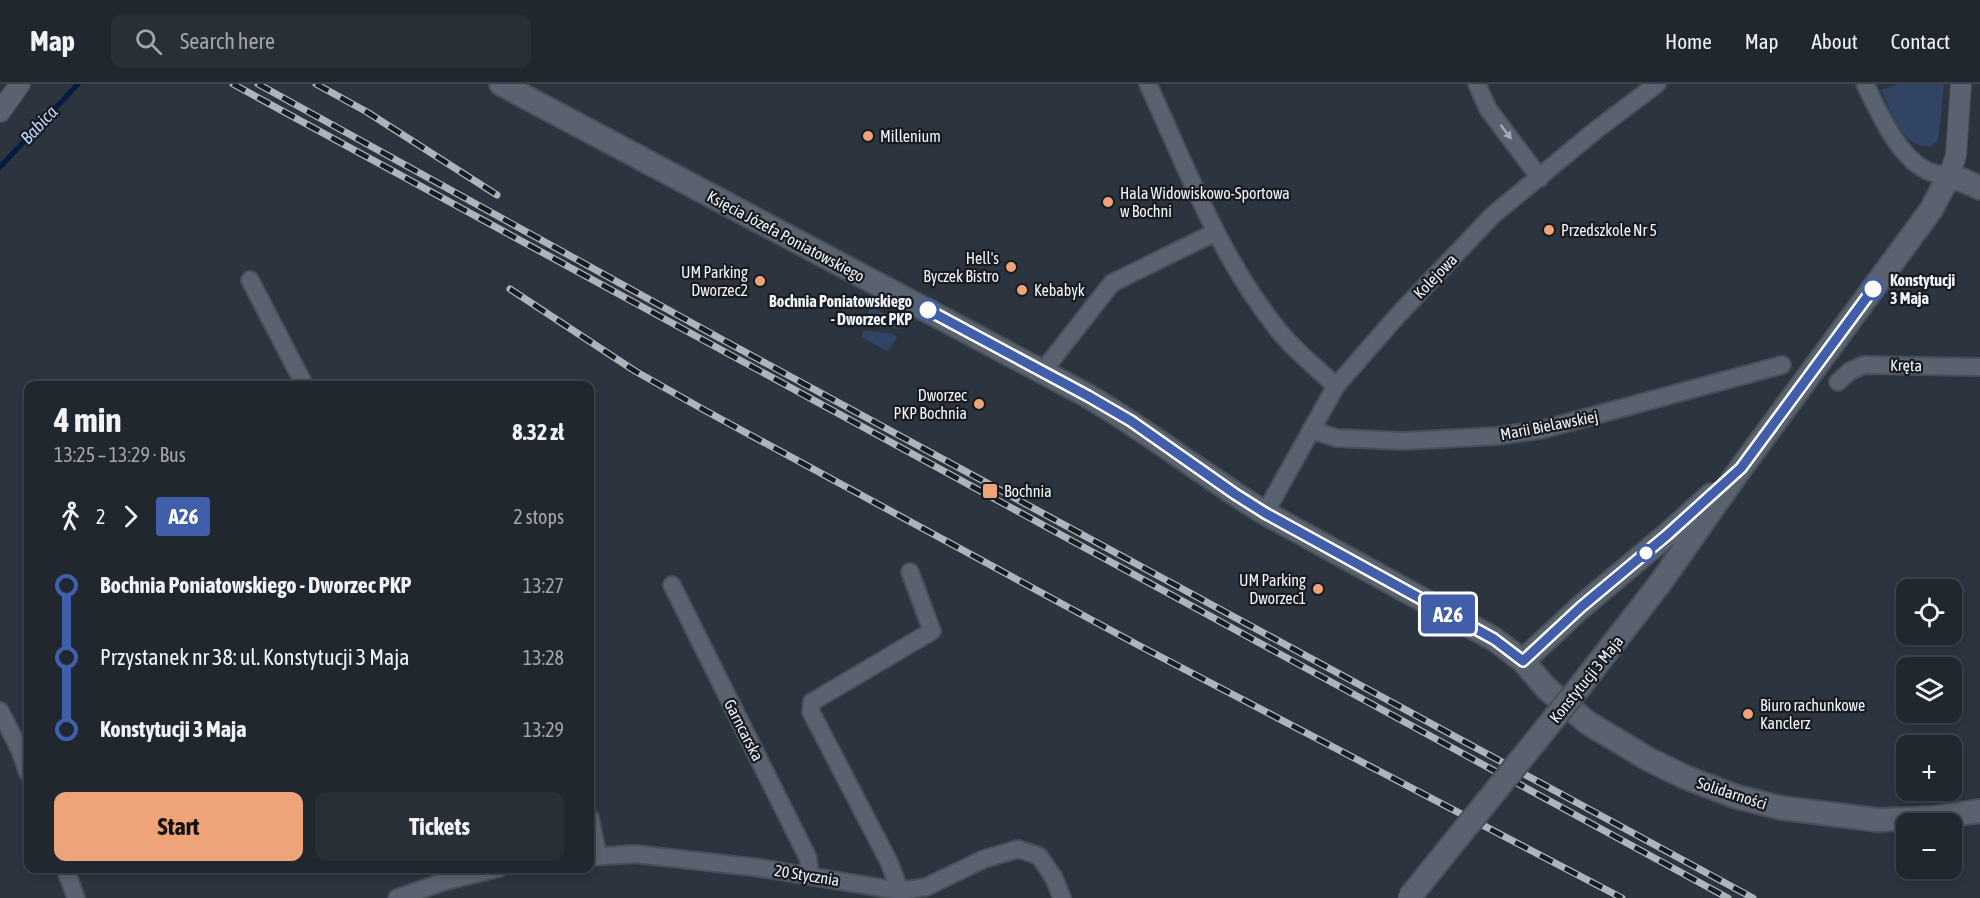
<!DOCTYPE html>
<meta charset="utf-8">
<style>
body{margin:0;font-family:"Asap Condensed",sans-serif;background:#292f37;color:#f1f3f6;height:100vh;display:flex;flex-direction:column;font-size:22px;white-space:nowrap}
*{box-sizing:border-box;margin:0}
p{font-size:20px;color:#a2a5aa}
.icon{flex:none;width:33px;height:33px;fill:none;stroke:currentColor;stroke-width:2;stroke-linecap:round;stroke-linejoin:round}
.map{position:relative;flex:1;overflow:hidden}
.side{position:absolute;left:24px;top:297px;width:570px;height:492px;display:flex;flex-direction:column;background:#21272f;border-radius:12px;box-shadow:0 3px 9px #0003,0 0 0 2px #3e444b}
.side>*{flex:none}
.badge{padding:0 12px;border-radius:4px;font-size:21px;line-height:39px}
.fabs{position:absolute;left:1896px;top:495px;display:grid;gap:12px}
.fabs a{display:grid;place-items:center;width:66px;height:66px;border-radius:12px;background:#21272f;box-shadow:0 3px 9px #0003,0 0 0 2px #3e444b;font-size:30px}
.map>.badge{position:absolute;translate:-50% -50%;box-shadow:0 0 0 3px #fff}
.legs{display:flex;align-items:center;gap:9px;height:66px;padding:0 30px;font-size:20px}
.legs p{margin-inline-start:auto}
.headline{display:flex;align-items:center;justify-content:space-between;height:102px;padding:0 30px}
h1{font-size:33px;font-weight:700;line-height:45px}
.button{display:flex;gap:12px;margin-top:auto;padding:12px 30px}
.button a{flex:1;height:69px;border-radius:12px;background:#efa378;color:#111;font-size:24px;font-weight:700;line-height:69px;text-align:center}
.button a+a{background:#292f37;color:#f1f3f6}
ul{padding:0 30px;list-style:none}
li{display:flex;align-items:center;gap:21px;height:72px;font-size:22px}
li i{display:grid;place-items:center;width:9px;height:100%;margin:0 8px;background:currentColor}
li i::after{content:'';width:15px;height:15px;margin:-8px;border:4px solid;border-radius:50%;background:#21272f}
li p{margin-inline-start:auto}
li:first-child i{background:linear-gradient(#0000 50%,currentColor 0)}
li:last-child i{background:linear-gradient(currentColor 50%,#0000 0)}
header{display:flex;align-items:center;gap:36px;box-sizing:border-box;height:84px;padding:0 30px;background:#21272f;border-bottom:2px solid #3e444b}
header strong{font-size:28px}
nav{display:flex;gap:33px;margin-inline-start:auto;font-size:21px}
.search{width:420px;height:54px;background:#292f37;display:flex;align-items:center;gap:15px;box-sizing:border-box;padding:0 21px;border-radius:12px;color:#a2a5aa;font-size:22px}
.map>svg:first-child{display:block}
.green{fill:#314463}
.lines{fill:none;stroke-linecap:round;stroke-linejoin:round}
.stream{stroke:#051b41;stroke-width:5}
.minor-casing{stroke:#494f59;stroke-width:20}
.tertiary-casing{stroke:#494f59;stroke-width:22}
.secondary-casing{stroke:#494f59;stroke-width:26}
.minor{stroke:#5a626f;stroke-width:16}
.tertiary{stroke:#5a626f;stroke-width:20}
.secondary{stroke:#5a626f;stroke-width:22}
.rail-casing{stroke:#aeb4bc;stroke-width:7}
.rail{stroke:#181b20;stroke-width:4.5;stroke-dasharray:14;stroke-linecap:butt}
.secondary-bridge-casing{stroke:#494f59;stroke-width:26;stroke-linecap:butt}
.secondary-bridge{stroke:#5a626f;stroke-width:22}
.oneway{fill:#a4abb5}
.line-1-casing{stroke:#fff;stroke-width:14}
.line-1{stroke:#415eaa;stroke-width:9}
.poi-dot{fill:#efa378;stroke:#181b20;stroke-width:2}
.stop-1-dot{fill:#fff;stroke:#415eaa;stroke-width:3}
.labels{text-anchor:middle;stroke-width:4.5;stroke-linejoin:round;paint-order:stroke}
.poi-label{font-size:16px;fill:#eff4fb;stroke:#181b20;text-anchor:start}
.street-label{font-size:16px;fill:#eff4fb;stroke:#181b20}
.stop-label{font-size:16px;font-weight:bold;fill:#eff4fb;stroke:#181b20;text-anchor:start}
.water-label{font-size:18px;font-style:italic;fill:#b9d3fd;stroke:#181b20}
</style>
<header>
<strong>Map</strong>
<div class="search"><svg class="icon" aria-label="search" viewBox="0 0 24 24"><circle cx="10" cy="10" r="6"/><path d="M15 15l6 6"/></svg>Search here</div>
<nav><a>Home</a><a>Map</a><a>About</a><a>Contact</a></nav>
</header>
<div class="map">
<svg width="1980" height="814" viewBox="0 0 1980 814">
<rect width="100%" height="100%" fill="#2c343f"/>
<path class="green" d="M 1898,0 L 1944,0 L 1939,51 L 1937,58 L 1931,62 C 1926,62 1920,62 1916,60 C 1898,51 1889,23 1881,6 Z
M 871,224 L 876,225 L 903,239 L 900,245 L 870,241 L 865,233 Z
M 864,246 L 893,250 L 897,253 L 890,265 L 887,267 L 861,253 Z"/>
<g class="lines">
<path class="stream" d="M 0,83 L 78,0"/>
<g class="minor-casing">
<path id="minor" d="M 1148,0 C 1187,85 1220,174 1279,247 C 1295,267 1317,284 1336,302
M 1477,0 L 1488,25 L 1540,94
M 1865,0 C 1878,27 1898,72 1926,86 C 1933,90 1941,91 1949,92
M 250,196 L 305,302
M 1045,288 L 1050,278 L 1112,199 L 1216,148
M 1838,298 L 1850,287 L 1864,281 L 1980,283
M 1311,346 L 1337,354 L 1403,357 L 1497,352 L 1540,346 L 1782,281
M 1265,429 L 1336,302 L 1399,230 L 1493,131 L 1596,46 L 1657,0
M 672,501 L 808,774 L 810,792
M 0,627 L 20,666 L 28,689
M 590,734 L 598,772
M 590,773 L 635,770 L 761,784 L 900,807 L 926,803 L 984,775 L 1018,765 L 1039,772 L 1054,794 L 1062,814
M 65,784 L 76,814
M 900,807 L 889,778 L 811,628 L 812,618 L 932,547 L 910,488
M 397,814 L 446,797 L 499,784"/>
</g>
<g class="tertiary-casing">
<path id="tertiary" d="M 0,28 L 20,0
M 1949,92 L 1956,71 L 1961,0"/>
</g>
<g class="secondary-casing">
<path id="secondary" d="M 501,0 L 1088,312 C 1149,348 1205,392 1265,429 L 1494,555 L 1523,577 L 1547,605 L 1588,639 L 1648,675 L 1685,693 L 1737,713 L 1782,724 L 1878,736 L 1932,734 L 1980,727
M 1523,577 L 1581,523 L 1667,451 L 1711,411
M 1585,596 L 1661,498 L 1741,384 L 1931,126 L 1949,92 L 1965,97 L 1980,104"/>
</g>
<use href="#minor" class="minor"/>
<use href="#tertiary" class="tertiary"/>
<use href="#secondary" class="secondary"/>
<g class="rail-casing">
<path id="rail" d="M 233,0 L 1728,814
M 258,0 L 723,256 L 1753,814
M 316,0 L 367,28 L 497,111
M 510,205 L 635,287 L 706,327 L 1138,561 L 1622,814"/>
</g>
<use href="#rail" class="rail"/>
<g class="secondary-bridge-casing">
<path id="secondary-bridge" d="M 1409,814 L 1585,596"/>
</g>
<use href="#secondary-bridge" class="secondary-bridge"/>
</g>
<defs><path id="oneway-solid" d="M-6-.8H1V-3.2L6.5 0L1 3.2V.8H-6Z" transform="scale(1.5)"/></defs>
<use class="oneway" href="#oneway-solid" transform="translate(1506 48) rotate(53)"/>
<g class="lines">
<g class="line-1-casing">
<path id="line-1" d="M 928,226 L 1088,312 L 1131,337 L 1235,410 L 1265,429 L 1494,555 L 1523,577 L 1581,523 L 1667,451 L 1741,384 L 1873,205"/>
</g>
<use href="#line-1" class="line-1"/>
</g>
<g class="poi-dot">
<circle cx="868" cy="52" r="6"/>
<circle cx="1108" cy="118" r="6"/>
<circle cx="1549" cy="146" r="6"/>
<circle cx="1011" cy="183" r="6"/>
<circle cx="760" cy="197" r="6"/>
<circle cx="1022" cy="206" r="6"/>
<circle cx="979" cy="320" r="6"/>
<rect x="982" y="399" width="16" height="16" rx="3"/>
<circle cx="1318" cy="505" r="6"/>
<circle cx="1748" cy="630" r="6"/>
</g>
<g class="stop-1-dot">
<circle cx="1873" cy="205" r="10"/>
<circle cx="928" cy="226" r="10"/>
<circle cx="1646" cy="469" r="8"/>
</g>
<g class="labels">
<g class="poi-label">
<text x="880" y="58">Millenium</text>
<text x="1120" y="115">Hala Widowiskowo-Sportowa<tspan x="1120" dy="18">w Bochni</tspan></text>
<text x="1561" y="152">Przedszkole Nr 5</text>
<text x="999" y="180" text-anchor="end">Hell's<tspan x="999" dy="18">Byczek Bistro</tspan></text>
<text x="748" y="194" text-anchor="end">UM Parking<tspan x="748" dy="18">Dworzec2</tspan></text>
<text x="1034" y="212">Kebabyk</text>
<text x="967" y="317" text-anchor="end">Dworzec<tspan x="967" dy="18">PKP Bochnia</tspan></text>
<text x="1004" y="413">Bochnia</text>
<text x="1306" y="502" text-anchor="end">UM Parking<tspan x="1306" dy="18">Dworzec1</tspan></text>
<text x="1760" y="627">Biuro rachunkowe<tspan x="1760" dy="18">Kanclerz</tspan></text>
</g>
<g class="street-label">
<text transform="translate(786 152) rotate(28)" y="6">Księcia Józefa Poniatowskiego</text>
<text transform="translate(1435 192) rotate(-46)" y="6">Kolejowa</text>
<text transform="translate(1906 281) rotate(1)" y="6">Kręta</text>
<text transform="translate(1549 341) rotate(-11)" y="6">Marii Bielawskiej</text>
<text transform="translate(1586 595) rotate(-51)" y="6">Konstytucji 3 Maja</text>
<text transform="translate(744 646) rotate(63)" y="6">Garncarska</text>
<text transform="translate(1732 709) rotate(18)" y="6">Solidarności</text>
<text transform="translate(807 791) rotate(9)" y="6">20 Stycznia</text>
</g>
<g class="stop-label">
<text x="1890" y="202">Konstytucji<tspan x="1890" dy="18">3 Maja</tspan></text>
<text x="912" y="223" text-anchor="end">Bochnia Poniatowskiego<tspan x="912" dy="18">- Dworzec PKP</tspan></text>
</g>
<g class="water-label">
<text transform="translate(39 41) rotate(-47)" y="6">Babica</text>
</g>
</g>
</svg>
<div class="fabs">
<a><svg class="icon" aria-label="locate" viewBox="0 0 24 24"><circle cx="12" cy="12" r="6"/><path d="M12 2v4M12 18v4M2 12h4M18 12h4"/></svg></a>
<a><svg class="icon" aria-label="layers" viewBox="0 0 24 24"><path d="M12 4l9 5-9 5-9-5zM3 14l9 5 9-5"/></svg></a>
<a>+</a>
<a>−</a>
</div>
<b class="badge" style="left:1448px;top:530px;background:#415eaa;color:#fff">A26</b>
<section class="side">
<div class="headline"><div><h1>4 min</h1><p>13:25 – 13:29 · Bus</p></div><b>8.32 zł</b></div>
<div class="legs"><svg class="icon" aria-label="walk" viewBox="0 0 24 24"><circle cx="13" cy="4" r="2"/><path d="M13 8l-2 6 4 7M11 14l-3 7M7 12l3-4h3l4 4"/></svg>2<svg class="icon" aria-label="forward" viewBox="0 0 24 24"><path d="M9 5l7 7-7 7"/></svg><b class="badge" style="background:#415eaa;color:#fff">A26</b><p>2 stops</p></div>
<ul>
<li><i style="color:#415eaa"></i><b>Bochnia Poniatowskiego - Dworzec PKP</b><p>13:27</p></li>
<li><i style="color:#415eaa"></i><span>Przystanek nr 38: ul. Konstytucji 3 Maja</span><p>13:28</p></li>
<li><i style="color:#415eaa"></i><b>Konstytucji 3 Maja</b><p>13:29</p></li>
</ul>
<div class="button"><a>Start</a><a>Tickets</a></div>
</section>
</div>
